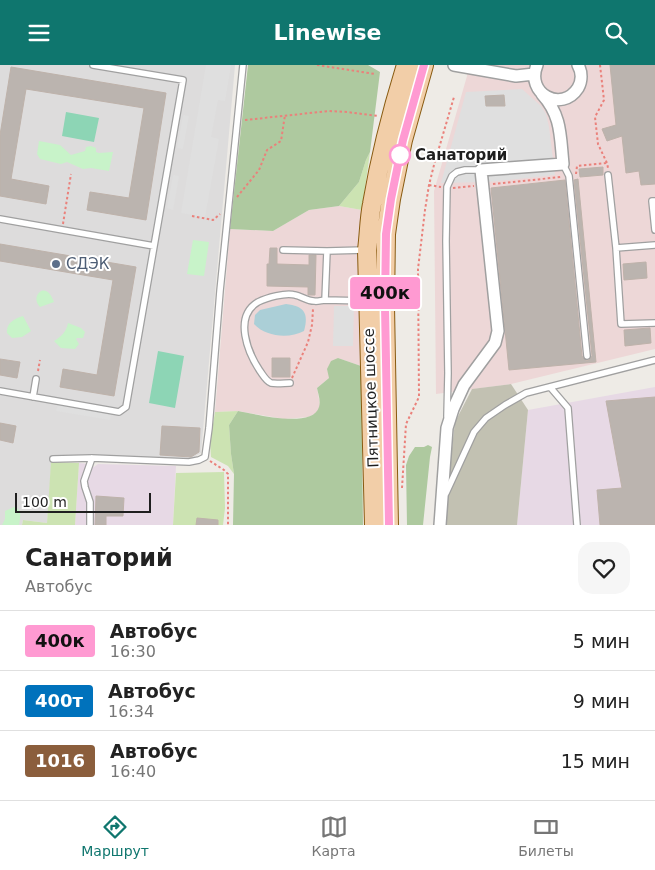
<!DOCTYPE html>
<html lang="ru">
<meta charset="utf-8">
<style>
body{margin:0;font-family:"DejaVu Sans",sans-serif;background:#f6f6f6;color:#222;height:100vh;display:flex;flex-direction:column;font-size:19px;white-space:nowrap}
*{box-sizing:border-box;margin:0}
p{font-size:16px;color:#767676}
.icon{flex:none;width:28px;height:28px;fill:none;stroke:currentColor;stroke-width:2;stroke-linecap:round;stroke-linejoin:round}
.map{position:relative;height:460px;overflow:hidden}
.side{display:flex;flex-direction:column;background:#fff;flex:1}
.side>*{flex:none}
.badge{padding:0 10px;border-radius:4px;font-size:18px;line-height:32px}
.scale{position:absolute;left:15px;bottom:12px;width:136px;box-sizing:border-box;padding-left:5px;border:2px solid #1f1f1f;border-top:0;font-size:14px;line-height:18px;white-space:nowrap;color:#1f1f1f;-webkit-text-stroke:4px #fff;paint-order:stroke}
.map>.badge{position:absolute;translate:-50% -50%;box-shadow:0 0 0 2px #fff}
.round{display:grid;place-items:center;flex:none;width:52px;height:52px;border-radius:15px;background:#f6f6f6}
.overview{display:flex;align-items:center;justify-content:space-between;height:85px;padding:0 25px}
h1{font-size:24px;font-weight:600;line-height:38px}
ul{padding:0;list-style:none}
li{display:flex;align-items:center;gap:15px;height:60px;padding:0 25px;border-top:1px solid #e0e0e0}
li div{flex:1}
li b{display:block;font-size:19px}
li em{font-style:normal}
li .badge{min-width:55px;font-weight:700;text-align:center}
header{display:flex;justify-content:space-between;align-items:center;height:65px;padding:0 25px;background:#0f766e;color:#fff;font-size:22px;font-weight:600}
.dock{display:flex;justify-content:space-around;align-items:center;height:70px;border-top:1px solid #e0e0e0;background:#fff;font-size:14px;color:#767676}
.dock a{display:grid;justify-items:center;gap:2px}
.dock .active{color:#0f766e}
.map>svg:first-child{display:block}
.residential{fill:#dddcdc}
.commercial{fill:#edd7d7}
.industrial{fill:#e7d9e5}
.construction{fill:#c2c1b2}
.grass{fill:#cce3b2}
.forest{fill:#aec99f}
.park{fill:#c8f3c9}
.pitch{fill:#8dd5b5}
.parking{fill:#dfdfdf}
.water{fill:#abcfd7}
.building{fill:#bbb4af;stroke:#beb2aa}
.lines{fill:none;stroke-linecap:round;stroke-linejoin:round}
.lane-casing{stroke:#a0a0a0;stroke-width:8}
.street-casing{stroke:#a0a0a0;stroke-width:14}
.primary-casing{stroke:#895b11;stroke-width:20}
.path{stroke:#ea817b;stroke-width:2;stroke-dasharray:2.5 2.5;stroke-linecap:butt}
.lane{stroke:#fff;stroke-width:5.5}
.street{stroke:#fff;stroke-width:11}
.primary{stroke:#f2cea8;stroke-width:18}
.line-casing{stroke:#fff;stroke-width:11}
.line{stroke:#ff9ad2;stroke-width:8}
.stop-dot{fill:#fff;stroke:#ff9ad2;stroke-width:2.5}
.service-dot{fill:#5c6f8a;stroke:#fff;stroke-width:2}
.labels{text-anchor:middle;stroke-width:4;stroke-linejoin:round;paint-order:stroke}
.stop-label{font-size:15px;font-weight:bold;fill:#1f1f1f;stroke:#fff;text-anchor:start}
.service-label{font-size:15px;fill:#4e5e75;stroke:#fff;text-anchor:start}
.street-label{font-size:15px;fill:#1f1f1f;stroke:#fff}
</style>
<header><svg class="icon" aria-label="menu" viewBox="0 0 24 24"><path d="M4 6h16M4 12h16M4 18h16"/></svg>Linewise<svg class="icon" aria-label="search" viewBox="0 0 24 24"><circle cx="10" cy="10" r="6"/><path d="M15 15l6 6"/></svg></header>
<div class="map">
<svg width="655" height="460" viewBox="0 0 655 460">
<rect width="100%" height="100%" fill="#eeebe6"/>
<path class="residential" d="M 0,0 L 235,0 L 201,388 L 192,393 L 52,392 L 47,458 L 23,455 L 22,460 L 0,460 Z"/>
<path class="commercial" d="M 469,0 L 655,0 L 655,284 L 511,319 L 436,329 L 434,126 L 467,11 Z
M 339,141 L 362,145 L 359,178 L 361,301 L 338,293 L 329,313 L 317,323 L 320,340 L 317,348 L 308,352 L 284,354 L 238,346 L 215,347 L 230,164 L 273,166 L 309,145 Z"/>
<path class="industrial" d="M 655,322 L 655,460 L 517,460 L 528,345 Z
M 79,398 L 90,399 L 94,402 L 98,399 L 176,401 L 173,460 L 75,460 Z"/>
<path class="construction" d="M 511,319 L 528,345 L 517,460 L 446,460 L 449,409 L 455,357 L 472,324 Z"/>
<path class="grass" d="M 370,87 L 362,145 L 339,141 L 359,117 L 366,95 Z
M 238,346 L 229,360 L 231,389 L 234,409 L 228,401 L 211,392 L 210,377 L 215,347 Z
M 51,397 L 79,398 L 75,460 L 22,460 L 23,455 L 47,458 Z
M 224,407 L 225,443 L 223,460 L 173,460 L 176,408 Z"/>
<path class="forest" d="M 248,0 L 368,0 L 380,7 L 370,87 L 366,95 L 359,117 L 339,141 L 309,145 L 273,166 L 230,164 Z
M 338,293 L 361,301 L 363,460 L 233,460 L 234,409 L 231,389 L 229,360 L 238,346 C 255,349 313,364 319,342 C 321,336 318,328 317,323 L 329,313 L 327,304 L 331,296 Z
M 428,380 L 432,382 L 430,392 L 423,460 L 407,460 L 406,400 L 409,391 L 415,382 L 424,382 Z"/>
<path class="park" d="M 39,76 L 60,80 L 71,90 L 85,86 L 86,82 L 91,81 L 96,83 L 96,87 L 99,88 L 113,87 L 109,106 L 91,103 L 83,104 L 67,97 L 61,99 L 40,94 L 37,89 Z
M 193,175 L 209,177 L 204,211 L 187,209 Z
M 41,226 C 48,224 51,230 54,237 L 40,242 C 35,237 35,230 41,226 Z
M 23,251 L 31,266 L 22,272 L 12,273 L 7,268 C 6,258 14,254 23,251 Z
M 68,258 L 81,263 L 85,267 L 83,273 L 77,273 L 76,274 L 79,279 L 75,284 L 61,283 L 54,276 C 62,271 66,267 68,258 Z
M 14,442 C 23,445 20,452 19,460 L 2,460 L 5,454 L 5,446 Z"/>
<path class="pitch" d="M 66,47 L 99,53 L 94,77 L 62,71 Z
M 158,286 L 184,291 L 175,343 L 149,338 Z"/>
<path class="parking" d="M 206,0 L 231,0 L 225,36 L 218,35 L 211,72 L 219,74 L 205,152 L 181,148 Z
M 522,24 L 541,41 L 546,49 L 549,62 L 555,110 L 488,117 L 441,118 L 466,27 Z
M 183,50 L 189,51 L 183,84 L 177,83 Z
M 173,110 L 179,111 L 173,145 L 167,143 Z
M 334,241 L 354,241 L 353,281 L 333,281 Z
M 58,339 L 111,349 L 110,355 L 56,346 Z"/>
<path class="water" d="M 286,239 C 304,241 309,248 304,266 C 289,274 266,272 254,259 L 255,250 L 260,245 Z"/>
<path class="building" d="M 610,0 L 655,0 L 655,119 L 641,120 L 639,106 L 626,108 L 622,71 L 607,76 L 602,64 L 616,60 Z
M 11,2 L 166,28 L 146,155 L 87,145 L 90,127 L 129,133 L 144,43 L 26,24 L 11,114 L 49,121 L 46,139 L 0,131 L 0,70 Z
M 504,30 L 505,41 L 486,41 L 485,31 Z
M 603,102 L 603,110 L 580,112 L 579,104 Z
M 578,114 L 596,297 L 509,305 L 491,123 L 565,115 L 582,291 L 584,294 L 587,296 L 590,294 L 592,291 L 574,115 Z
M 0,179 L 136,202 L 114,331 L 60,322 L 63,304 L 97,310 L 113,215 L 0,196 Z
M 270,183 L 277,183 L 277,199 L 309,200 L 309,190 L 316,190 L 315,230 L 308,230 L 308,222 L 267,221 L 267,199 L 269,199 Z
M 646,197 L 647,213 L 624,215 L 623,199 Z
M 650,263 L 651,278 L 625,281 L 624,265 Z
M 272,293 L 290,293 L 290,312 L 272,312 Z
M 0,294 L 20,297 L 17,313 L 0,310 Z
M 655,332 L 655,460 L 600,460 L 597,425 L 622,423 L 606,336 Z
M 0,358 L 16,361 L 13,378 L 0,375 Z
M 162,361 L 200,363 L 199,387 L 191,392 L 160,390 Z
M 96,431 L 124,433 L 123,451 L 106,451 L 106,460 L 95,460 Z
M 197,453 L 218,455 L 218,460 L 196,460 Z"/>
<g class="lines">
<g class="lane-casing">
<path id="lane" d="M 563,99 L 569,111 L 587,291
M 608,110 L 616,183 L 621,259 L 655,258
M 655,136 L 652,136 L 655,165
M 0,154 L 154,181
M 616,183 L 655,180
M 283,185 L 327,186 L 365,185
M 327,186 L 325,235 L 367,236
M 290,318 C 285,318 276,319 271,318 C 266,316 263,310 260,306 C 248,288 233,252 258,237 C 266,233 286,227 295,230 C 301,231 307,236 314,236 C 317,237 322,235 325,235
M 550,322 L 568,343 L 577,460
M 0,326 L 119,347 L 126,342 L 183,15 L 93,0
M 33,332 L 36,314
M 447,351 L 448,308 L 446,176 L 447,122 L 452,111 L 457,107 L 465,105 L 481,105
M 53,394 L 92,393 L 189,397 L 199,395 L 205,392 L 209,363 L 220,226 L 243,0
M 446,428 L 474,367 L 486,353 L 505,340 L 526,328 L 655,295
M 90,460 L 90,437 L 85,422 L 84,416 L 92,393"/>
</g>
<g class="street-casing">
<path id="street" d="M 454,0 L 516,11 L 534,9
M 537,0 C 525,29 562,48 578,23 C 582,16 582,7 578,0
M 440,460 L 447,363 L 453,344 L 464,320 L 495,278 L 498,266 L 481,105 L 563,99 C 560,71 562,51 542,29"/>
</g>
<g class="primary-casing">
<path id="primary" d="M 374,460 L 367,185 C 369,170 369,154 372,139 C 380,92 392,45 406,0
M 389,460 L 385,241 L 386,169 L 391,134 L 403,75 L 424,0"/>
</g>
<path class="path" d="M 317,0 L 375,9
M 600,0 L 604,35 L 595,52 L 598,79 L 607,98 L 608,103
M 245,55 L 329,46 L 347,47 L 378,51 L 378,52
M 576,109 L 577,101 L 607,98
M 493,119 L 561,112
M 429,120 L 441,122
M 453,123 L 474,121
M 237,132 L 259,105 L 267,85 L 281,76 L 285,50
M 192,151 L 213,155 L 220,149
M 63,159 L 71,109
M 38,306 L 40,295
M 292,313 L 308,277 L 312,260 L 313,244
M 210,396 L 224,405 L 228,409 L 228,460
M 402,423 L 406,359 L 419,332 L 418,204 L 425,145 L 429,120 L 434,100 L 454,32"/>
<use href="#lane" class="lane"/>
<use href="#street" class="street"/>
<use href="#primary" class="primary"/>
</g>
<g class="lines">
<g class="line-casing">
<path id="line" d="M 389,460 L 385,241 L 386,169 L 391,134 L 403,75 L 424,0"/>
</g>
<use href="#line" class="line"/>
</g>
<circle class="stop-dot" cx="400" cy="90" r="10"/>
<circle class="service-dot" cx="56" cy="199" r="5"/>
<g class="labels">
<g class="stop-label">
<text x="415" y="95">Санаторий</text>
</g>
<g class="service-label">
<text x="66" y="204">СДЭК</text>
</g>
<g class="street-label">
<text transform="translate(371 333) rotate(-92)" y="5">Пятницкое шоссе</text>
</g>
</g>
</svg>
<div class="scale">100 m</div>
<b class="badge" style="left:385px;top:228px;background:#ff9ad2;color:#111">400к</b>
</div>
<section class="side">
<div class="overview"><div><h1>Санаторий</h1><p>Автобус</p></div><a class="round"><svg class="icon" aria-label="heart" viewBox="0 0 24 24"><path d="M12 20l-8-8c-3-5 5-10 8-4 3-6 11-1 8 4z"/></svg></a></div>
<ul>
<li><span class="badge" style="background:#ff9ad2;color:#111">400к</span><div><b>Автобус</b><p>16:30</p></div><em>5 мин</em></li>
<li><span class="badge" style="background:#0072bc;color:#fff">400т</span><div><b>Автобус</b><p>16:34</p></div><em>9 мин</em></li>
<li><span class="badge" style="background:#8b5e3c;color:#fff">1016</span><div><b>Автобус</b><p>16:40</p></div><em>15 мин</em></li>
</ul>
</section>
<nav class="dock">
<a class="active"><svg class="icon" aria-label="directions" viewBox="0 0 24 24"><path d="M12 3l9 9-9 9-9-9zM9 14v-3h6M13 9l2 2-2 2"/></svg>Маршрут</a>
<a><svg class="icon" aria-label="map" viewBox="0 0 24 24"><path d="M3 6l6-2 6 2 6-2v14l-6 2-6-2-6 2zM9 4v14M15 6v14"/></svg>Карта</a>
<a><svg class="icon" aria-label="tickets" viewBox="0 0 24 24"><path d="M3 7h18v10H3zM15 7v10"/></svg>Билеты</a>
</nav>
